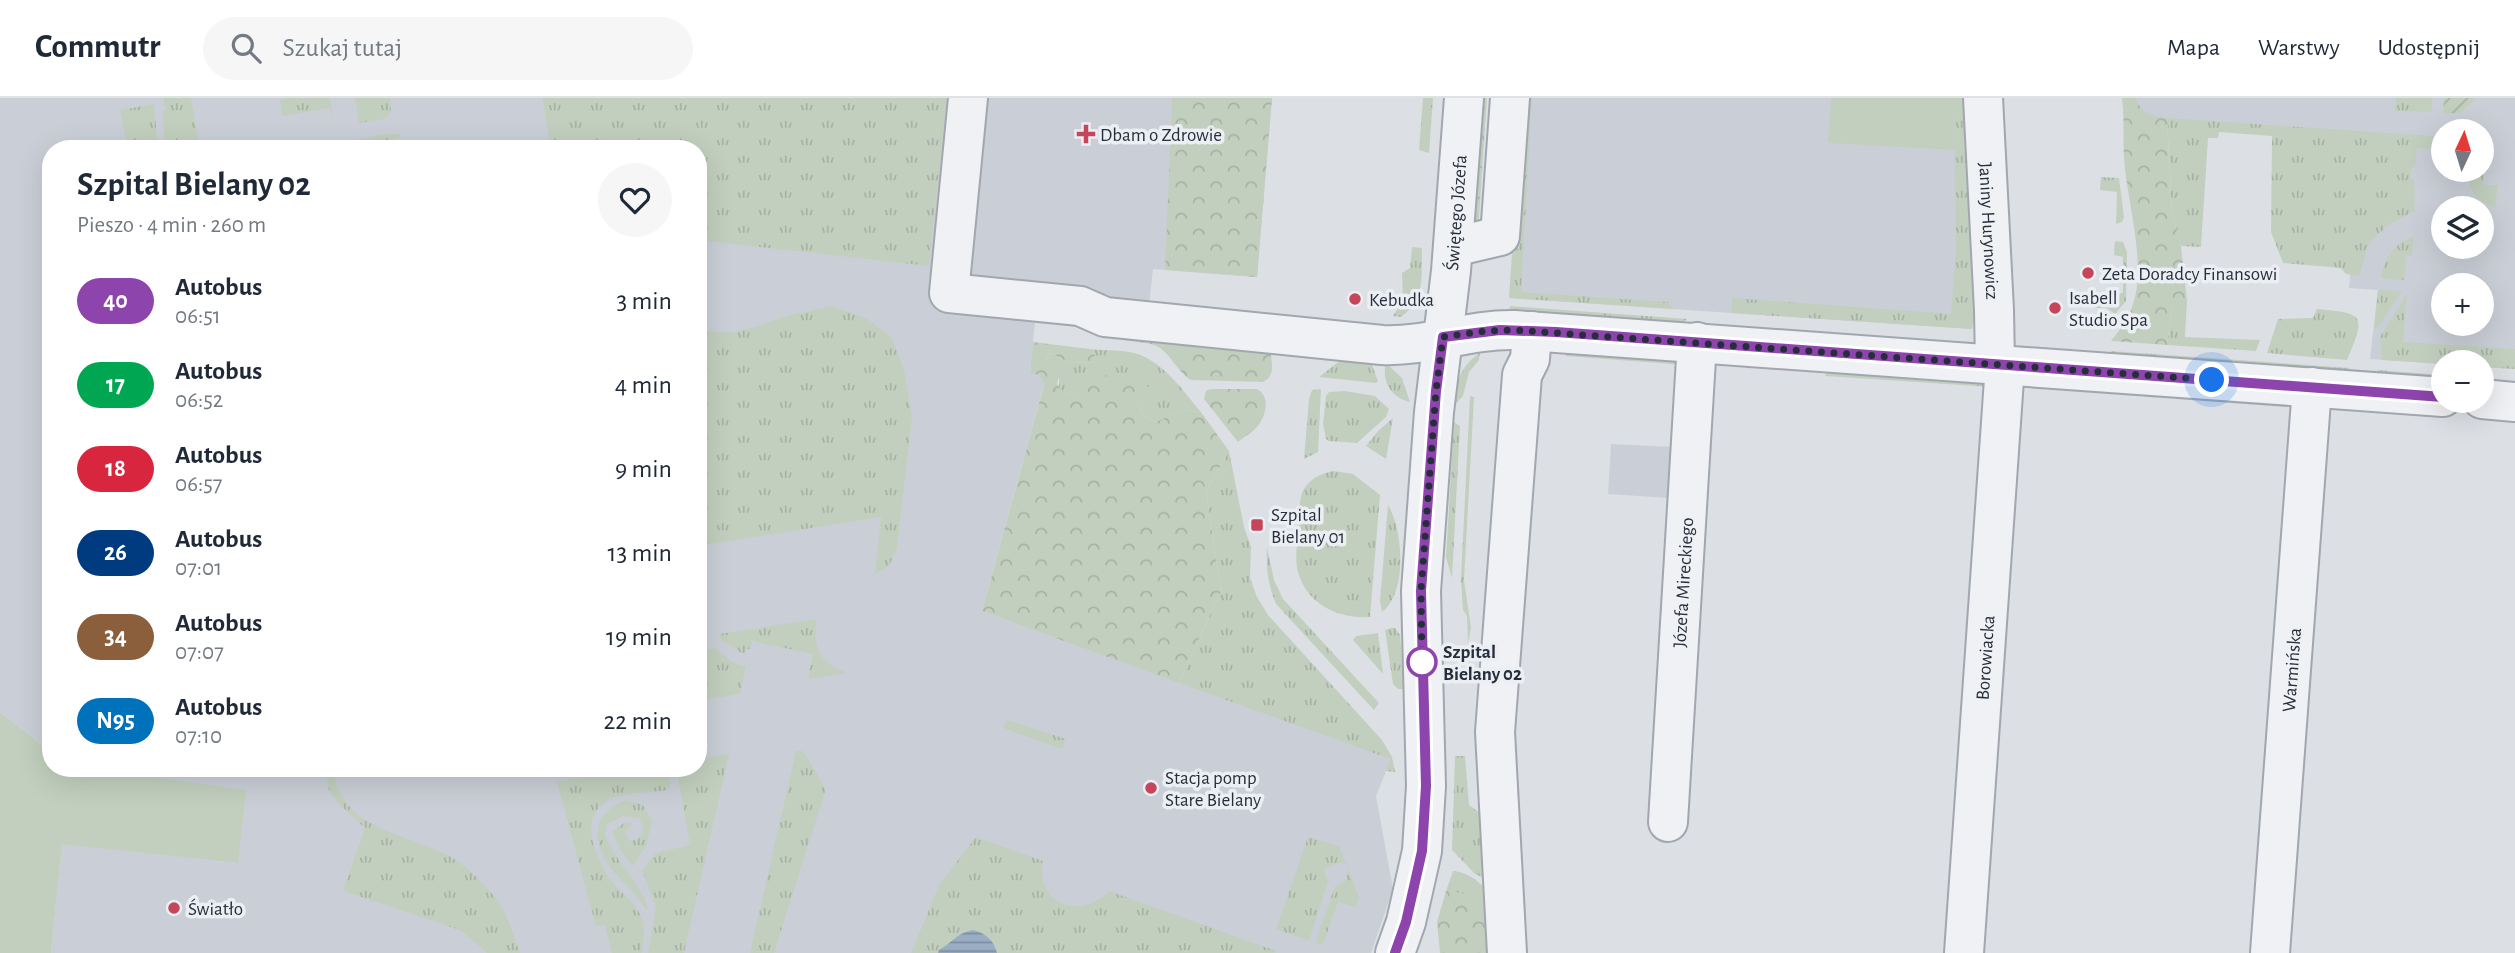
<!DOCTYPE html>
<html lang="pl">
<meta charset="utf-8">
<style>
body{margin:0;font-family:"Alegreya Sans",sans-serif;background:#f6f6f7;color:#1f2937;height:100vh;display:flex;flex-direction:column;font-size:26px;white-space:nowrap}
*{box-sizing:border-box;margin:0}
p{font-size:23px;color:#747a83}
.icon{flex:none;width:38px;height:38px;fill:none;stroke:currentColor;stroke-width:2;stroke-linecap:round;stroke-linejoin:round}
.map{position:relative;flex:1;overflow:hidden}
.sheet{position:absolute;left:42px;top:42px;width:665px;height:637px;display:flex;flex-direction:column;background:#fff;border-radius:28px;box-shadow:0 7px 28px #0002}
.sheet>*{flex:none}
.badge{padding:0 14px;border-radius:23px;font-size:24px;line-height:46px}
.needle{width:46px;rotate:4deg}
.fabs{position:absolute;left:2431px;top:21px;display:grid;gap:14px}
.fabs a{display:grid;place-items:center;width:63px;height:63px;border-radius:50%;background:#fff;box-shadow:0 7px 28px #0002;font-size:35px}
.you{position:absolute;width:35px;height:35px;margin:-18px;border:5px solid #fff;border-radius:50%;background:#1a73e8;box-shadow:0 0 0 10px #1a73e833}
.map>.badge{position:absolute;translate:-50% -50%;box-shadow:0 0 0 4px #fff}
.round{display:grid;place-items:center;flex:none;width:74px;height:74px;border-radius:37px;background:#f6f6f7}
.head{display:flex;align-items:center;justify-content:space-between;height:119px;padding:0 35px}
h1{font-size:33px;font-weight:700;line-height:52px}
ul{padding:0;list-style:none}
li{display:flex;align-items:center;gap:21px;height:84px;padding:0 35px}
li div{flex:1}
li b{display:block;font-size:26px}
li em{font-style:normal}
li .badge{min-width:77px;font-weight:700;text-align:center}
header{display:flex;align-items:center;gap:42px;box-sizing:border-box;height:98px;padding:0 35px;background:#fff;border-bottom:2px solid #e0e1e3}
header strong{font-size:33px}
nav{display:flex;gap:38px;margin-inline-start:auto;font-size:24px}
.search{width:490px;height:63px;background:#f6f6f7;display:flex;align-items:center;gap:18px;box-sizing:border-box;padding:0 24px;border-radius:38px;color:#747a83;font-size:26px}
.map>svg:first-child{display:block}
.built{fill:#cacfd7;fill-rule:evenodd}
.grass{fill:url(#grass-tufts)}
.forest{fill:url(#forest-crowns)}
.park{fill:#c2cfbe}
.garden{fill:url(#garden-furrows)}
.water{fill:url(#water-rules)}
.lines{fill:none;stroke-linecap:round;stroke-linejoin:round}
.minor-casing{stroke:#a2a7af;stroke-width:42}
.minor{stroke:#eff1f4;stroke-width:38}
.line-casing{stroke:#fff;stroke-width:16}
.line{stroke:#8e44ad;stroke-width:10}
.walk{stroke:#272e3b;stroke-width:7;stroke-dasharray:0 12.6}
.poi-dot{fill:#c5465a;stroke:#ebeff3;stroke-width:2.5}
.stop-dot{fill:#fff;stroke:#8e44ad;stroke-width:3.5}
.labels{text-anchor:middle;stroke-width:7;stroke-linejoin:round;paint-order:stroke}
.poi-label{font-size:19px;fill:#272e3b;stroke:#ebeff3;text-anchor:start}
.street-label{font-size:19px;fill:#272e3b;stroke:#ebeff3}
.stop-label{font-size:19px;font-weight:bold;fill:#272e3b;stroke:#ebeff3;text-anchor:start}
</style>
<header>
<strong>Commutr</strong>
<div class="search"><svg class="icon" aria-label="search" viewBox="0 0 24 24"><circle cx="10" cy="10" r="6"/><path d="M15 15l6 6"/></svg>Szukaj tutaj</div>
<nav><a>Mapa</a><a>Warstwy</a><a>Udostępnij</a></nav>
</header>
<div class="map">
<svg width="2515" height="855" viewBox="0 0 2515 855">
<defs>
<pattern id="grass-tufts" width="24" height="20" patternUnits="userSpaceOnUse" patternTransform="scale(1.75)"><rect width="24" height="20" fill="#c2cfbe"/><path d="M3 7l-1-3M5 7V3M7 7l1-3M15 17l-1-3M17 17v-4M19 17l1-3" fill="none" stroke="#a7b2a4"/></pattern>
<pattern id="forest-crowns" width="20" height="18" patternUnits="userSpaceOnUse" patternTransform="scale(1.75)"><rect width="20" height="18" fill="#c2cfbe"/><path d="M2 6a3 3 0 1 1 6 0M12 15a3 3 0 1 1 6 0" fill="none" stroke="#a7b2a4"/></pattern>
<pattern id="garden-furrows" width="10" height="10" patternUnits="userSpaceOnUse" patternTransform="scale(1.75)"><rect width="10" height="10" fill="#c2cfbe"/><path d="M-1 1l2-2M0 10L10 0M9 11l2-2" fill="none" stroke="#a7b2a4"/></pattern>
<pattern id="water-rules" width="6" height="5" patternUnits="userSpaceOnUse" patternTransform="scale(1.75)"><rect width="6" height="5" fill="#99aec4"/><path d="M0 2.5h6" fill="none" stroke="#7d8ea0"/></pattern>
</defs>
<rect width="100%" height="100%" fill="#dce0e5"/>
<path class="built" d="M 0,0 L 1272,0 L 1257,179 L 1153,171 L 1146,235 L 1035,225 L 1030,274 L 1039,277 L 1044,286 L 982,513 L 1391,661 L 1376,698 L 1393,791 L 1371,855 L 51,855 L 62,745 L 237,765 L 81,670 L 698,670 L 698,51 L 51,51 L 51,654 L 0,614 Z
M 1523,0 L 1959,0 L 1972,231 L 1509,200 Z
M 2126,0 L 2515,0 L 2515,271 L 2482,269 L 2482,264 L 2443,264 L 2443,266 L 2370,261 L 2378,192 L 2349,190 L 2351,166 L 2283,30 L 2130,19 ZM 2443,33 L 2482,33 L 2482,72 L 2443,72 ZM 2443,110 L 2482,110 L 2482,149 L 2443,149 ZM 2443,187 L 2482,187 L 2482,226 L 2443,226 Z
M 1611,346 L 1674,349 L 1670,400 L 1608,396 Z"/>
<path class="grass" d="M 163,0 L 191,0 L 200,51 L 165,51 L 162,13 L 166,12 Z
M 289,0 L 330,0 L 333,23 L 329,10 L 282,18 L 280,2 Z
M 355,0 L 390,0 L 391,14 L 385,21 L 359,25 Z
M 542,0 L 947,0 L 929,168 L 698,142 L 698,51 L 551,51 Z
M 1423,0 L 1433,0 L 1429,55 L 1419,52 Z
M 1523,0 L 1532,0 L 1521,194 L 1668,204 L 1673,211 L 1509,200 Z
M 1954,0 L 1964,0 L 1975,216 L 1972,231 L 1731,215 L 1732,200 L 1951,216 L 1956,151 Z
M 2396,0 L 2432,0 L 2432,14 L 2395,13 Z
M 154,6 L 158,51 L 128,51 L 120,12 Z
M 2167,20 L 2434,38 L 2443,43 L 2443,51 L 2417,50 L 2415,69 L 2412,70 L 2410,79 L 2414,83 L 2415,113 L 2388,127 L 2369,145 L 2359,178 L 2346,176 L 2341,170 L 2283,165 L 2271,134 L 2272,38 L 2219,34 L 2218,40 L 2208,40 L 2201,149 L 2181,148 L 2172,115 Z
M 389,36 L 399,36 L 400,40 L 334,51 L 300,51 Z
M 2482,63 L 2484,64 L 2483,87 L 2498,87 L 2495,110 C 2474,99 2468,96 2469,72 L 2482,72 Z
M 2101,79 L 2119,80 L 2124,119 L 2122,124 L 2116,126 L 2117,94 L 2100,92 Z
M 2414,138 L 2412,158 L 2406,157 L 2404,182 L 2381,180 C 2383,160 2395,145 2414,138 Z
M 2115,143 L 2123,144 L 2127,154 L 2126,203 L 2115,216 L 2107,210 L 2095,210 L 2095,202 C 2106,197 2110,203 2123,194 L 2123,159 L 2114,157 Z
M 1412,149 L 1422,150 C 1421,180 1426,199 1401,219 L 1393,218 L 1403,202 L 1402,175 L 1410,170 Z
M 2378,192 L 2402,193 L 2380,227 L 2374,231 Z
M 2407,196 L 2403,244 L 2515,251 L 2515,271 L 2482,269 L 2482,264 L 2443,264 L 2443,266 L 2382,262 L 2380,239 Z
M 2187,203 L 2185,239 L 2260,242 L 2256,253 L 2167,247 L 2172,208 Z
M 832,208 L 868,221 L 892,240 L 904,272 L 912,318 L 897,451 L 889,468 L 875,476 L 881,419 L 698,448 L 698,231 C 743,241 754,226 794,216 C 806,213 819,211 832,208 Z
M 1510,208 L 1687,221 L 1681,227 L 1509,214 Z
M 2317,211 C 2365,215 2366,217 2347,262 L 2267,255 L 2278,221 L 2313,220 Z
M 1090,251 C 1106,253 1125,251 1140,257 C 1166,267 1183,293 1201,314 L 1182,312 L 1156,324 L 1141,316 L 1140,303 L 1118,287 L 1065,296 L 1059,290 L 1059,281 L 1046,258 L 1051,255 L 1068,264 L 1092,265 L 1095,257 Z
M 2111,253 L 2350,270 L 2343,275 L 2112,260 Z
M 1480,255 L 1479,262 L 1469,274 L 1463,298 L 1455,306 C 1455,285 1461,267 1480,255 Z
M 1567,255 L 1680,260 L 1685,267 L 1566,258 Z
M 1373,258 L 1372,267 L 1378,283 L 1376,285 L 1319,279 L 1341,262 Z
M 1386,265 L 1402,280 L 1410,304 C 1392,300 1381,284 1386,265 Z
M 2378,272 L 2443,277 L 2443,282 L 2380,277 Z
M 1827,274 L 1983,284 L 1992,289 L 1825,278 Z
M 1321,291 L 1318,354 L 1304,361 L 1309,301 L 1312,292 Z
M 1345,293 L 1375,298 L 1389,311 L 1386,319 L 1357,345 L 1329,343 L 1326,341 L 1323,326 L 1326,298 L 1329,294 Z
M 1470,298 L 1474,299 L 1464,482 L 1471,530 L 1468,545 L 1467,518 L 1463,512 L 1461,481 Z
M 1393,320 L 1386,361 L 1366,348 L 1378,333 Z
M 1454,324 L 1460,328 L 1452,480 L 1446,459 Z
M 1229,353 L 1244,429 L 1251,449 L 1250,480 L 1257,499 L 1268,517 L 1382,642 L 1392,659 L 1395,674 L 1386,673 L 1390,661 L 1179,585 L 1221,493 L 1206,393 Z
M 1334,373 L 1353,376 L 1380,397 L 1370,519 C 1339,521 1307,507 1298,474 C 1294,459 1298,441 1299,425 C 1300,414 1298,398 1306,388 C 1313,379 1323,375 1334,373 Z
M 1388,407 C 1403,431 1408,495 1382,514 L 1380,503 Z
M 1267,449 L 1274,482 L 1283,501 L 1379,605 L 1374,612 L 1276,506 C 1268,486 1266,471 1267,449 Z
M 816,521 C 814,550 818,564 847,575 L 808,581 L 813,556 L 752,543 L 750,551 L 746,551 L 744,557 L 720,541 L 720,536 Z
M 1391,530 L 1395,530 L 1400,537 L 1405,591 L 1398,591 L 1393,586 L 1385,532 Z
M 1378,535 L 1383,576 L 1353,542 L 1356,538 Z
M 715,550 L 734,565 L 746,568 L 740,596 L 703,602 L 698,590 L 698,553 Z
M 1007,622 L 1066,641 L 1062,651 L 1003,630 Z
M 796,653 L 803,653 L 826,691 L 774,855 L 750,855 Z
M 729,656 L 684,855 L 648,855 L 656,808 L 642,773 L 656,755 L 690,747 L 678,680 L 679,670 L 698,670 L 698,661 Z
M 1455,658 L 1465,658 L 1469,707 L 1489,722 L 1488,782 L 1475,776 L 1452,752 Z
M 325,670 L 332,670 C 344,734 402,733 449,758 C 468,768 496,796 505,815 C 511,827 515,842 520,855 L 487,855 L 460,832 L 343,793 L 365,730 L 340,707 L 329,693 Z
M 637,670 L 669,670 L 670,687 L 668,692 C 654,694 639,694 625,697 C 575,706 590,752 610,781 C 619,794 635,803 641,818 C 646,829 644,844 641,855 L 612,855 L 605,827 L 596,828 L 557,684 Z
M 626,702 L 643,707 L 652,723 L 646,748 L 633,768 L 620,752 L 612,734 L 624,725 L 633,725 L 625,734 L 627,740 L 631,743 L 638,741 L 643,733 L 640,720 L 623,718 L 607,726 L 605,736 C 614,763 639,781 648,810 L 646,811 C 642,807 640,802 636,798 C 629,789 620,782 613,773 C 591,746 590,715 626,702 Z
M 976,739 L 1043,763 C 1035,806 1081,823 1109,793 L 1276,853 L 1275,855 L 911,855 L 939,787 Z
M 1308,739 L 1339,748 L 1359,799 L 1356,809 L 1338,804 L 1323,847 L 1315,845 L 1335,788 L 1346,782 L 1348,771 L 1344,765 L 1336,765 L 1324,772 L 1328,784 L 1309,843 L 1276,831 Z
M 1453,773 C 1464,773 1480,783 1487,793 C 1492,801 1495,843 1497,855 L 1483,855 L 1490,844 L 1446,793 Z"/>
<path class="forest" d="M 1172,0 L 1272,0 L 1257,179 L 1165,172 Z
M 1478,0 L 1487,0 L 1478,134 L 1469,134 Z
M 2122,0 L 2136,0 C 2140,15 2153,19 2167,20 L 2172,115 L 2181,148 L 2187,203 L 2172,209 L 2167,247 L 2111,243 C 2120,232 2129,220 2133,206 C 2146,169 2129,109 2125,71 C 2122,47 2125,24 2122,0 Z
M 1128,232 L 1270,252 C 1272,266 1276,277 1263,284 L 1191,282 C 1176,273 1170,253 1154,247 C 1145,244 1134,244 1125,242 Z
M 1033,244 L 1090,251 L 1095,257 L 1092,265 L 1068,264 L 1051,255 L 1046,258 L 1048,262 L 1055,265 L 1060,272 L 1057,286 L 1065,296 L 1079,293 L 1092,279 L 1109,277 L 1118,287 L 1132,277 L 1146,285 L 1150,294 L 1140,303 L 1141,316 L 1156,324 L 1182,312 L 1201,314 L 1229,353 L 1206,393 L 1221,493 L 1179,585 L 982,513 L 1044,287 L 1039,277 L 1030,275 Z
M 1210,291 L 1257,291 C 1271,299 1266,317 1258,328 C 1253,334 1244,339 1238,344 L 1204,301 L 1206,293 Z
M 1446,793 L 1467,796 L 1491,816 L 1490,844 L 1483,855 L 1440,855 L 1437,824 Z"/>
<path class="park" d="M 1831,0 L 1954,0 L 1955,52 L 1828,45 Z
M 0,614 L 51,654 L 51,670 L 81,670 L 246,692 L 238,765 L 62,746 L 51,855 L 0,855 Z"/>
<path class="garden" d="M 2444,0 L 2477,0 L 2460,15 L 2443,15 Z"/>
<path class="water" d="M 973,832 C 985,835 994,842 997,855 L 938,855 L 939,852 C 953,844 957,835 973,832 Z"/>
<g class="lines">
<g class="minor-casing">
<g id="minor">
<path d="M 968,0 L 949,195 L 1080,208 L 1105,219 L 1382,247 C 1427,249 1469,231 1514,232 L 2443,299"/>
<path id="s1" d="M 1983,0 L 1994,212 L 1995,266"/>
<path d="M 1453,149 L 1500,138 L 1510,0"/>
<path d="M 2482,301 L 2515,304"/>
<path id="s2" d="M 1668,724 L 1697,244"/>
<path id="s3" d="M 1395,855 L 1406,824 L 1422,753 L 1426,688 L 1421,493 L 1434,314 L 1451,173 L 1464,0"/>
<path d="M 1507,855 L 1495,634 L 1522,277 L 1530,261 L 1532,233"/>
<path id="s4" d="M 1964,855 L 2005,267"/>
<path id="s5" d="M 2270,855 L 2312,289"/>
</g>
</g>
<use href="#minor" class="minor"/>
</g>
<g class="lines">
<g class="line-casing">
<path id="line" d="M 1395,855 L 1406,824 L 1422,753 L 1426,688 L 1421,493 L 1436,293 L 1443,239 L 1500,232 L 1556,234 L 2443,299"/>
</g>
<use href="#line" class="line"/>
<path class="walk" d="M 1422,564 L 1421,493 L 1436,293 L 1443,239 L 1486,233 L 1514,232 L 2212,282"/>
</g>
<g class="poi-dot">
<path d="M1082.5 25.5h7v7h7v7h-7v7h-7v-7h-7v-7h7z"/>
<circle cx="2088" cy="175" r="7"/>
<circle cx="1355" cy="201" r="7"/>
<circle cx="2055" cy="210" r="7"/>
<rect x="1250" y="420" width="14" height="14" rx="3.5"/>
<circle cx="1151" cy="690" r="7"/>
<circle cx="174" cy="810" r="7"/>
</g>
<circle class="stop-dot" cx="1422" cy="564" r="14"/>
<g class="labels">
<g class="poi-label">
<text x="1100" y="43">Dbam o Zdrowie</text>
<text x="2102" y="182">Zeta Doradcy Finansowi</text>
<text x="2069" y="206">Isabell<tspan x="2069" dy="22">Studio Spa</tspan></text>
<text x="1369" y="208">Kebudka</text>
<text x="1271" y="423">Szpital<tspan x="1271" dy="22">Bielany 01</tspan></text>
<text x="1165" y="686">Stacja pomp<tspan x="1165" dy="22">Stare Bielany</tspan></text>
<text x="188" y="817">Światło</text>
</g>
<g class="street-label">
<text dy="7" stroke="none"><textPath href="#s3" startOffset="746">Świętego Józefa</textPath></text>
<text dy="7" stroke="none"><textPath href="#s1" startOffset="133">Janiny Hurynowicz</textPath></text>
<text dy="7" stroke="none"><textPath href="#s2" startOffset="240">Józefa Mireckiego</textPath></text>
<text dy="7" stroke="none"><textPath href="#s4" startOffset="296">Borowiacka</textPath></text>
<text dy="7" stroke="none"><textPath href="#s5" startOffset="284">Warmińska</textPath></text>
</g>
<g class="stop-label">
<text x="1443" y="560">Szpital<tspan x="1443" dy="22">Bielany 02</tspan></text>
</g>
</g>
</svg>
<div class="fabs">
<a><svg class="needle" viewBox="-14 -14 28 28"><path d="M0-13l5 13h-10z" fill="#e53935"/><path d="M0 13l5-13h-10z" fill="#747a83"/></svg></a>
<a><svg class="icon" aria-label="layers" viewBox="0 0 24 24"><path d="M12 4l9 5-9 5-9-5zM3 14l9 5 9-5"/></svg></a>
<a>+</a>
<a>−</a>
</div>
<div class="you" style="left:2212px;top:282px"></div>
<section class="sheet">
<div class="head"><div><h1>Szpital Bielany 02</h1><p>Pieszo · 4 min · 260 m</p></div><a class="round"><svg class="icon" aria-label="heart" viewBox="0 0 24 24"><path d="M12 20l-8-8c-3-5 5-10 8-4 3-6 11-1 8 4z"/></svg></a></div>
<ul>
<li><span class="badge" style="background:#8e44ad;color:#fff">40</span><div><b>Autobus</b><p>06:51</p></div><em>3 min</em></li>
<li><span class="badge" style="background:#00a651;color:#fff">17</span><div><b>Autobus</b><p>06:52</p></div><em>4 min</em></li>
<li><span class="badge" style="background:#d7263d;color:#fff">18</span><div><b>Autobus</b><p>06:57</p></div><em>9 min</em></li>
<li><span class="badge" style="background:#003b80;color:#fff">26</span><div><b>Autobus</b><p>07:01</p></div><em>13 min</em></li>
<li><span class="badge" style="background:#8b5e3c;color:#fff">34</span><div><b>Autobus</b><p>07:07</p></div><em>19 min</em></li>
<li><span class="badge" style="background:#0072bc;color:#fff">N95</span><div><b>Autobus</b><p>07:10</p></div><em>22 min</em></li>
</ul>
</section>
</div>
